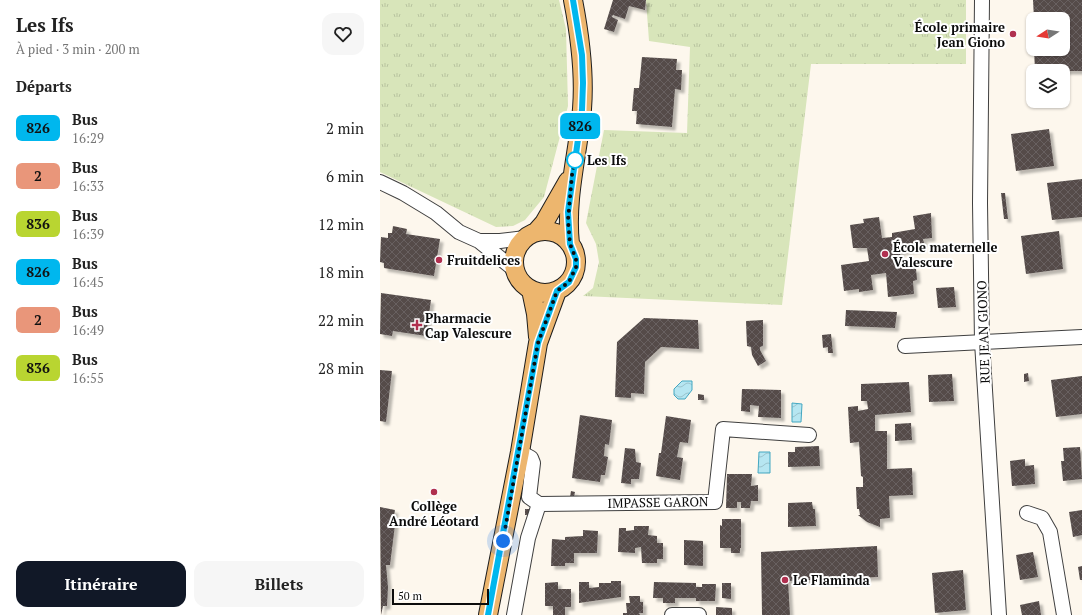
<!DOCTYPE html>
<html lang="fr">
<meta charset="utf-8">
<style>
body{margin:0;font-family:"PT Serif",serif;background:#f6f6f6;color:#222;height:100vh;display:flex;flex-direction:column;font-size:15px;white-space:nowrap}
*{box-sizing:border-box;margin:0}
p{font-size:13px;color:#767676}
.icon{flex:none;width:22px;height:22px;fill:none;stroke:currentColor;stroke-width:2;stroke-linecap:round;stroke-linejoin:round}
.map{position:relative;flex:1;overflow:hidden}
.sheet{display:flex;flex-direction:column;background:#fff;width:380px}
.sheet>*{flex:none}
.badge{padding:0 8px;border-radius:6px;font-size:14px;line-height:26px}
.needle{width:26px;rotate:258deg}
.fabs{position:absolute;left:646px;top:12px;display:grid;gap:8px}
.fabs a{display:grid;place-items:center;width:44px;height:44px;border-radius:8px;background:#fff;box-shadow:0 1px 3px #0004;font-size:20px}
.scale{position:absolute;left:12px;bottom:10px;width:97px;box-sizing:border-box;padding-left:4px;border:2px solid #0c0c0c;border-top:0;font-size:11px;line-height:14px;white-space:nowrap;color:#0c0c0c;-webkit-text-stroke:3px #fff;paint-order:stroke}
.you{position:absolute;width:20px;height:20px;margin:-10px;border:3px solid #fff;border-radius:50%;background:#1a73e8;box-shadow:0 0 0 6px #1a73e833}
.map>.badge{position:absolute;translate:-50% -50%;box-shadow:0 0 0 2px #fff}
h2{padding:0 16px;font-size:15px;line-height:36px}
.round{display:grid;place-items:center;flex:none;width:42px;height:42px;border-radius:12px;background:#f6f6f6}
.overview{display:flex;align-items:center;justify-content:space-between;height:68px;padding:0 16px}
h1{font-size:19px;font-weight:700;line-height:30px}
.cta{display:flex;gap:8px;margin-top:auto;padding:8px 16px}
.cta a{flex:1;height:46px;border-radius:12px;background:#111827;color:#fff;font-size:16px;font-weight:700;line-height:46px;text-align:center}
.cta a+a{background:#f6f6f6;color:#222}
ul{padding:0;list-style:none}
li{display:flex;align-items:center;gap:12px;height:48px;padding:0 16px}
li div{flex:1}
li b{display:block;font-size:15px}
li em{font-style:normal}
li .badge{min-width:44px;font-weight:700;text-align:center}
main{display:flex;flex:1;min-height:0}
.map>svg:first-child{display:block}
.grass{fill:url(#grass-tufts)}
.water{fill:url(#water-waves);stroke:#43a7c1}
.building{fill:url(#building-cross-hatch);filter:url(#shadow)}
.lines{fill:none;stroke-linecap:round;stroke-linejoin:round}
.minor-casing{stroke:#3f3f3f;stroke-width:16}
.major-casing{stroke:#1d1d1d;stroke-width:20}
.minor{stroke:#fff;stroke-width:14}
.major{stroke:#edb66e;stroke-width:18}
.line-casing{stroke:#fff;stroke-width:9}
.line{stroke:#00b7ee;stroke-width:6}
.walk{stroke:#0c0c0c;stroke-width:4;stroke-dasharray:0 7.2}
.poi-dot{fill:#b0304f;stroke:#fff;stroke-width:1.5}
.stop-dot{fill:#fff;stroke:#00b7ee;stroke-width:2}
.labels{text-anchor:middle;stroke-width:4;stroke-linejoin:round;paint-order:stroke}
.poi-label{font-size:13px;font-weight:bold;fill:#0c0c0c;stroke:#fff;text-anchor:start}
.stop-label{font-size:13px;font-weight:bold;fill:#0c0c0c;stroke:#fff;text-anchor:start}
.street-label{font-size:13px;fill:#0c0c0c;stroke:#fff}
</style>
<main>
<section class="sheet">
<div class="overview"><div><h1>Les Ifs</h1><p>À pied · 3 min · 200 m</p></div><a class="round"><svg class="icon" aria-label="heart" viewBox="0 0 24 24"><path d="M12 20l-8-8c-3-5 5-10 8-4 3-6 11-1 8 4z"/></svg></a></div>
<h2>Départs</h2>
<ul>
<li><span class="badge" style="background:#00b7ee;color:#111">826</span><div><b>Bus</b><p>16:29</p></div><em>2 min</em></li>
<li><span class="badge" style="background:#e9967a;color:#111">2</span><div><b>Bus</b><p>16:33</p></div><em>6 min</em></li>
<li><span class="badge" style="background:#b9d531;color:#111">836</span><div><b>Bus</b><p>16:39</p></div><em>12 min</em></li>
<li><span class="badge" style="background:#00b7ee;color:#111">826</span><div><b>Bus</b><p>16:45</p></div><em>18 min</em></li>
<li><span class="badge" style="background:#e9967a;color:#111">2</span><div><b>Bus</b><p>16:49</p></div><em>22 min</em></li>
<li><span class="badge" style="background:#b9d531;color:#111">836</span><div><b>Bus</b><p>16:55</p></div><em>28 min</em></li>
</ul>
<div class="cta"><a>Itinéraire</a><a>Billets</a></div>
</section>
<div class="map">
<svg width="702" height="615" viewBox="0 0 702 615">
<defs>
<pattern id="grass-tufts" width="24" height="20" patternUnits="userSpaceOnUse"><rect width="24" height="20" fill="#d8e5ba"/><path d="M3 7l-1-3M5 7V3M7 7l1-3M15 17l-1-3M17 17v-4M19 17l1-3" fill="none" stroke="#b8c39f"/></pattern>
<pattern id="water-waves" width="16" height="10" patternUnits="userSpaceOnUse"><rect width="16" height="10" fill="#b6e6f1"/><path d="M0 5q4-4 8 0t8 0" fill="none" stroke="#9bc4cd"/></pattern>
<pattern id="building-cross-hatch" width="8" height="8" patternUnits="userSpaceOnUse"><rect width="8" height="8" fill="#544c4a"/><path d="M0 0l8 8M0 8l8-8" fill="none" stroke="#686160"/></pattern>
<filter id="shadow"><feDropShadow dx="3.5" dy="3.5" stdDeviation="1" flood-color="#0004"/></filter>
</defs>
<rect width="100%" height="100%" fill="#fdf7ed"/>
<path class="grass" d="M 0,0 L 179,0 L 186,29 L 188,106 L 164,197 L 145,220 L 133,226 L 116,227 L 0,172 Z
M 266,0 L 586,0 L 586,64 L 431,64 L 402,305 L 203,296 L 213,288 L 219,262 L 216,244 L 206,223 L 224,130 L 307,133 L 310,47 L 269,41 Z"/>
<path class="water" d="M 302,381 L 312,381 L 312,390 L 305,399 L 298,399 L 294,395 L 294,389 Z
M 412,403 L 422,404 L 421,422 L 412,422 Z
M 379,452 L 390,452 L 390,473 L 378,473 Z"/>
<path class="building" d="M 233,0 L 266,0 L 265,10 L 249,6 L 245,19 L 233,15 L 232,17 L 238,20 L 234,32 L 224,29 Z
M 653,0 L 702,0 L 702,71 L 655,71 L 654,49 L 683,49 L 683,19 L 654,19 Z
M 262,57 L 297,59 L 296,70 L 302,70 L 301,90 L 295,89 L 292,127 L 256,124 L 257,111 L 252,111 L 254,88 L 259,88 Z
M 669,129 L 674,166 L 636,171 L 631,134 Z
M 702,179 L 702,217 L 672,220 L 667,183 Z
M 621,193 L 625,193 L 628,219 L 624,219 Z
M 551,213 L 552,238 L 543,239 L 544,243 L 537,244 L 538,249 L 520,252 L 522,269 L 536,268 L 537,280 L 533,281 L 534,294 L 508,297 L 506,273 L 491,275 L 493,290 L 479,292 L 479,289 L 464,291 L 461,265 L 489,261 L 487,248 L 473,248 L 470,225 L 484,223 L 483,219 L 499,217 L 502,238 L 512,237 L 512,233 L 535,229 L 533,216 Z
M 13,226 L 27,229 L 26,234 L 60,239 L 54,276 L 4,268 L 4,263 L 0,262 L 1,237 L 8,238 L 8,233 L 12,233 Z
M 679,231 L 683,269 L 646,274 L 641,236 Z
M 574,287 L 576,307 L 558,308 L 556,288 Z
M 1,293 L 51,300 L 46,336 L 13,331 L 12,336 L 0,334 Z
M 466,310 L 517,312 L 515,328 L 465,326 Z
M 264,318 L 318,320 L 319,349 L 281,347 L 265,362 L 264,394 L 251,393 L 251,398 L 235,397 L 237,342 Z
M 383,320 L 383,346 L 380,347 L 380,350 L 386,361 L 378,366 L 372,355 L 371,347 L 367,346 L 366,321 Z
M 451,334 L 453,353 L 448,353 L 448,347 L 443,348 L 442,335 Z
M 0,370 L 12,371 L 6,422 L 0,421 Z
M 648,373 L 649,381 L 644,382 L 644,374 Z
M 572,374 L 574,401 L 549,402 L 548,375 Z
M 702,376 L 702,414 L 676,417 L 671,380 Z
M 529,382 L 531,412 L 495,415 L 495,431 L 507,431 L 507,469 L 532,468 L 533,495 L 509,496 L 510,518 L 500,519 L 500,527 L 487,522 L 478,515 L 480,515 L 479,509 L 477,509 L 476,487 L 483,487 L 483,477 L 481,476 L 479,442 L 470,443 L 468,407 L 478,406 L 478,411 L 488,409 L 487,401 L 481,401 L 481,384 Z
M 362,389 L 401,390 L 401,418 L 378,417 L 379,406 L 370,405 L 370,412 L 361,411 Z
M 318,394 L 324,395 L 324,400 L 318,400 Z
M 200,415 L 232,420 L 229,445 L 225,444 L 224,456 L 228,457 L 225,475 L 221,475 L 220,482 L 192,478 Z
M 286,416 L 311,420 L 308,443 L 300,442 L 299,446 L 297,457 L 303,458 L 300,480 L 276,476 L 279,453 L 281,453 Z
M 531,423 L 532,440 L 515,441 L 515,424 Z
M 439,446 L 440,466 L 408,467 L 408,452 L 415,452 L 415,447 Z
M 700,447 L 702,479 L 683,481 L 681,461 L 684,461 L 683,448 Z
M 245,448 L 255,449 L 256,462 L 261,463 L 259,479 L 251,479 L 251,484 L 241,483 Z
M 645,459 L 645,466 L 654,465 L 655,484 L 632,486 L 630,461 Z
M 347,474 L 372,474 L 371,486 L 378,485 L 378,501 L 371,501 L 370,508 L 361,508 L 361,502 L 357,502 L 357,508 L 346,508 Z
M 191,491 L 195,492 L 194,497 L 190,497 Z
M 432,502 L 433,509 L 435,509 L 436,526 L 408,527 L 408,503 Z
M 0,507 L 15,510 L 14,516 L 16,517 L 10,565 L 6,565 L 8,587 L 7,606 L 3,606 L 1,615 Z
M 145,509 L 149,509 L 149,515 L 145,515 Z
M 702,510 L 702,535 L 693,537 L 689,512 Z
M 342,519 L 361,519 L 361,548 L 360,548 L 360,553 L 351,553 L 351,548 L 340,548 L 340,525 L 342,526 Z
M 254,526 L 269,526 L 268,535 L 277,536 L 277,543 L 283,543 L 283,559 L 277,559 L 277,563 L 262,563 L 261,547 L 255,548 L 255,553 L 238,552 L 239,528 L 246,528 L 246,531 L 254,530 Z
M 203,530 L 218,531 L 217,553 L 194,553 L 194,563 L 185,563 L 185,566 L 171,566 L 172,539 L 185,540 L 185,537 L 203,536 Z
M 304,540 L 323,541 L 323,566 L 304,565 Z
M 497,546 L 498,577 L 456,579 L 456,583 L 452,583 L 452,579 L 408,581 L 410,615 L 382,615 L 381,552 Z
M 653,552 L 658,577 L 640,580 L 636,555 Z
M 702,566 L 702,580 L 700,580 L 698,567 Z
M 583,570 L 586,610 L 555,613 L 552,573 Z
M 231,581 L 241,581 L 241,597 L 199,603 L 199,582 L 209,582 L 209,588 L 219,587 L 219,583 L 231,583 Z
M 178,582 L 178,589 L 191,589 L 191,607 L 185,607 L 185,615 L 173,615 L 173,606 L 165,606 L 165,583 Z
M 274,582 L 316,583 L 316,587 L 322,587 L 322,584 L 336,584 L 335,601 L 316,601 L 316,598 L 295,598 L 295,603 L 283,603 L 283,598 L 273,598 Z
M 342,583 L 351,583 L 351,599 L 342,598 Z
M 249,596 L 260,596 L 260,602 L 263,602 L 263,613 L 259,613 L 260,615 L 243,615 L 243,613 L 247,613 L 246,603 L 250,603 Z
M 659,601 L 661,615 L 642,615 L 640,605 Z
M 336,607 L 352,608 L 352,615 L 336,615 Z"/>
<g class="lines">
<g class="minor-casing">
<path id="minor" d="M 602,0 L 600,203 L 602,342 L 619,615
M 0,182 L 23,193 L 56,213 L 79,232 L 99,241 L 135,270
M 99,241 L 120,241 L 145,238
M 525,346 L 702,337
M 159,504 L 335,502 L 343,429 L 429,435
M 647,513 L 662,518 L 670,532 L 684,615
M 134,615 L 148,538 L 159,504 L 149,497 L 153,463 L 151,458 L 140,452
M 292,615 L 319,615"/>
</g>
<g class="major-casing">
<path id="major" d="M134 262a31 31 0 1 1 62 0a31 31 0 1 1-62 0Z
M 156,232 L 164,223 L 188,181
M 190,244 C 185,198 198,154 202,109 C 205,72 200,36 193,0
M 151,290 L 156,314 L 158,337
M 108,615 L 140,452 L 158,343 L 177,291"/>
</g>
<use href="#minor" class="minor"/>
<use href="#major" class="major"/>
</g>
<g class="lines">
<g class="line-casing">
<path id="line" d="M 108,615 L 158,343 L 177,291 L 189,282 L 196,267 L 196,259 L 190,244 L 188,212 L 202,110 L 203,83 L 202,55 L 193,0"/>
</g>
<use href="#line" class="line"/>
<path class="walk" d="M 123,541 L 158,343 L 177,291 L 189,282 L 196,267 L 196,259 L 190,244 L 188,220 L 192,175 L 195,160"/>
</g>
<g class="poi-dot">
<circle cx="633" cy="34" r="4"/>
<circle cx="505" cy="254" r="4"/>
<circle cx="59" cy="260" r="4"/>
<path d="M35 319h4v4h4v4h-4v4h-4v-4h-4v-4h4z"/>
<circle cx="54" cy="492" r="4"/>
<circle cx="405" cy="580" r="4"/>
</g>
<circle class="stop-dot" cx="195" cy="160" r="8"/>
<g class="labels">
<g class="poi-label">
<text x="625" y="32" text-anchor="end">École primaire<tspan x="625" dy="15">Jean Giono</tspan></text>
<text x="513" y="252">École maternelle<tspan x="513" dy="15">Valescure</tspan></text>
<text x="67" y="265">Fruitdelices</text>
<text x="45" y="323">Pharmacie<tspan x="45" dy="15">Cap Valescure</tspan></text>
<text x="54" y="511" text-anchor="middle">Collège<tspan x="54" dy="15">André Léotard</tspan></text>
<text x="413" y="585">Le Flaminda</text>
</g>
<g class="stop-label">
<text x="207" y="165">Les Ifs</text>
</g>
<g class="street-label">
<text transform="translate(603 332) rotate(-92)" y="5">RUE JEAN GIONO</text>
<text transform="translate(278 502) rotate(-1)" y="5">IMPASSE GARON</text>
</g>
</g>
</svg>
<div class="fabs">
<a><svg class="needle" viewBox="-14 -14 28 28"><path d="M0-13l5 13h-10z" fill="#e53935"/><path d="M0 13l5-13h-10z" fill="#767676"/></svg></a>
<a><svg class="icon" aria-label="layers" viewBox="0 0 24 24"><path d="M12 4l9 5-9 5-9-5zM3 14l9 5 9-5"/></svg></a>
</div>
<div class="scale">50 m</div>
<div class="you" style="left:123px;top:541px"></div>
<b class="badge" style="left:200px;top:126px;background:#00b7ee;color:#111">826</b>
</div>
</main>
